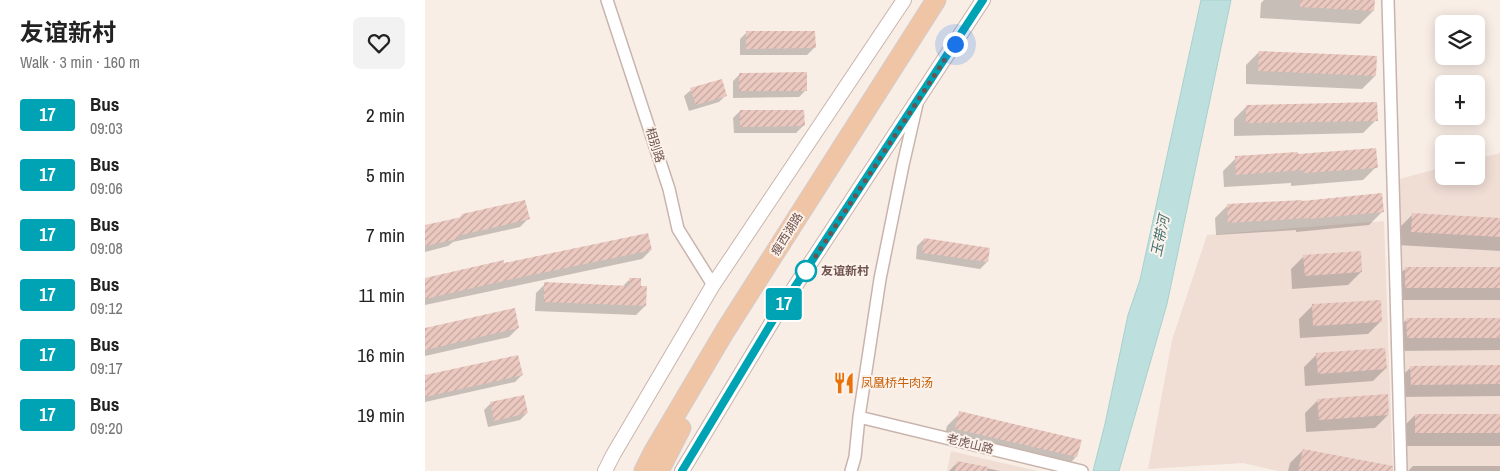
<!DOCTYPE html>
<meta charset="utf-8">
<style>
body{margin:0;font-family:"Archivo Narrow","Noto Sans SC",sans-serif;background:#f2f2f2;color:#222;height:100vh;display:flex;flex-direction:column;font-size:19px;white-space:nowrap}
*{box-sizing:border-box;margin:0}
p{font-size:16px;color:#767676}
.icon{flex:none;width:28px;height:28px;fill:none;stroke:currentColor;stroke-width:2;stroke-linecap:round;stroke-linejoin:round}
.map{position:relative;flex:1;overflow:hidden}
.panel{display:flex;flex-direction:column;background:#fff;width:425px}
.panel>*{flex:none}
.badge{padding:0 10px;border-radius:4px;font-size:18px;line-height:32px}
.tools{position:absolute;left:1010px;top:15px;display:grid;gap:10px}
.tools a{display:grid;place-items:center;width:50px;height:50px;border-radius:8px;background:#fff;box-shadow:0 2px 12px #0003;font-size:25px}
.you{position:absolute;width:25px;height:25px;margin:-12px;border:4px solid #fff;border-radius:50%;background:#1a73e8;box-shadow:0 0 0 8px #1a73e833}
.map>.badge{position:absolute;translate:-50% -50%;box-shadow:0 0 0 2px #fff}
.round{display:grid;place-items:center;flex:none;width:52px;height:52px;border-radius:8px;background:#f2f2f2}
.summary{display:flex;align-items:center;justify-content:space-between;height:85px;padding:0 20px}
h1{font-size:24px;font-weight:700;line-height:38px}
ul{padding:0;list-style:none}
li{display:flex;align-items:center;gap:15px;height:60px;padding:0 20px}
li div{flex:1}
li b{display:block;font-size:19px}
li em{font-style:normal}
li .badge{min-width:55px;font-weight:700;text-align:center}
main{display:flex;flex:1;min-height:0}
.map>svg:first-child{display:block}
.residential{fill:#f0ded5}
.water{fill:#bde0de;stroke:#a5d1ce}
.shadow{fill:#0003}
.building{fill:url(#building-hatch)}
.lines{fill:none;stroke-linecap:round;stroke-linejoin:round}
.minor-casing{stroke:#c9b4ad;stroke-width:14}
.tertiary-casing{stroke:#c9b4ad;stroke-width:16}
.primary-casing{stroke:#d4cbca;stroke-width:21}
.minor{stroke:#fff;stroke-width:11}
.tertiary{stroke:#fff;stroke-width:14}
.primary{stroke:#f0c5a6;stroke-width:19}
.line-casing{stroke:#fff;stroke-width:11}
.line{stroke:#00a3b4;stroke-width:8}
.walk{stroke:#6f534e;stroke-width:5;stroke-dasharray:0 9}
.stop-dot{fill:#fff;stroke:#00a3b4;stroke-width:2.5}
.labels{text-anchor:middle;stroke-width:4;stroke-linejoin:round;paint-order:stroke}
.street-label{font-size:12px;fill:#6f534e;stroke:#fcf2ec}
.stop-label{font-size:12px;font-weight:bold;fill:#6f534e;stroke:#fcf2ec;text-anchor:start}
.food-label{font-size:12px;fill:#c56008;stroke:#fcf2ec;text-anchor:start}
.water-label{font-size:14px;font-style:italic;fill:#447270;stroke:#fcf2ec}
</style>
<main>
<section class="panel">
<div class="summary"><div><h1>友谊新村</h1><p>Walk · 3 min · 160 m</p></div><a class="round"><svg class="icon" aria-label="heart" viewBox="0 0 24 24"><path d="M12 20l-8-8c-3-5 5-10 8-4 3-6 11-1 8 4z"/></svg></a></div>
<ul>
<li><span class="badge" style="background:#00a3b4;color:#fff">17</span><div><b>Bus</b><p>09:03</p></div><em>2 min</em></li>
<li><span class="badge" style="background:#00a3b4;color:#fff">17</span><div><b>Bus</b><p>09:06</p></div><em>5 min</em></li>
<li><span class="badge" style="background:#00a3b4;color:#fff">17</span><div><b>Bus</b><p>09:08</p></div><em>7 min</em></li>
<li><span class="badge" style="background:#00a3b4;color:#fff">17</span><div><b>Bus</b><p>09:12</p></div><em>11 min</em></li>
<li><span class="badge" style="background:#00a3b4;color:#fff">17</span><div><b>Bus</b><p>09:17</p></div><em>16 min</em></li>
<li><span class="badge" style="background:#00a3b4;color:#fff">17</span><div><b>Bus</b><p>09:20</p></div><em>19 min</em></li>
</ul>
</section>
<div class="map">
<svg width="1075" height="471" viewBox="0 0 1075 471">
<defs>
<pattern id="building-hatch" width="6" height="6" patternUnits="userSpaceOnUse" patternTransform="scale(1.25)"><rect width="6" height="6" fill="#ebc9c1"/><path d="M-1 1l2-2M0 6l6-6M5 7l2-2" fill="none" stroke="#c3a69f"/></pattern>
</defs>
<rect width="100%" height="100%" fill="#f9eee6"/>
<path class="residential" d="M 1075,153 L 1075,471 L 979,471 L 967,181 L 1019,167 L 1019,176 L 1051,176 L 1051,159 Z
M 959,221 L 968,471 L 853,471 L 818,463 L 723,469 L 747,340 L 782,235 Z
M 526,451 L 613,471 L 522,471 Z"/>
<path class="water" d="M 776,0 L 806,0 L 742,304 L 694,471 L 668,471 L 680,424 L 703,315 L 715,280 Z"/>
<path class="shadow" d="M 839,0 L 948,0 L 948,11 L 935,24 L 835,18 L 836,3 Z
M 322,32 L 389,48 L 382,55 L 315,55 L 315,39 Z
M 834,52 L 950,76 L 937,89 L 821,84 L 821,65 Z
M 315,74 L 381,90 L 374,97 L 308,98 L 308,81 Z
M 266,90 L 301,95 L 294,102 L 264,111 L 259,96 Z
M 822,106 L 951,120 L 938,133 L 809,136 L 809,119 Z
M 315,111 L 378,126 L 371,133 L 309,133 L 308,118 Z
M 872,156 L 951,167 L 938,180 L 866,186 L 866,183 L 799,187 L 798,171 L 811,158 Z
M 803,205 L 957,212 L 944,225 L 871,232 L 871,230 L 791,235 L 790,218 Z
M 37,215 L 103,219 L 95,227 L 28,242 L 23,246 L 0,252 L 0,226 L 34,219 Z
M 987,215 L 1075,220 L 1075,251 L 973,245 L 974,228 Z
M 499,239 L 562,262 L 555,269 L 491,259 L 492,246 Z
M 226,250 L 217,259 L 0,305 L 0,279 L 78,264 Z
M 879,256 L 936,272 L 923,285 L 867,289 L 866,269 Z
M 981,268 L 1075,268 L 1075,300 L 968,300 L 968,281 Z
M 205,279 L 214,287 L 220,306 L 211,315 L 110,311 L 111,293 L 120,284 L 197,287 Z
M 887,306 L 956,321 L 943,334 L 875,338 L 874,319 Z
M 982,319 L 1075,319 L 1075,350 L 969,351 L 969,332 Z
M 93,328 L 84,337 L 0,356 L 0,330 Z
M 892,354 L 961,368 L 948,381 L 880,386 L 879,367 Z
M 1075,366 L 1075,396 L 973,397 L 973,380 L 986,367 Z
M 97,375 L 90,382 L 0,402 L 0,377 Z
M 893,400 L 963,415 L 950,428 L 881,432 L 880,413 Z
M 66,403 L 102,413 L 95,420 L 63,427 L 59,410 Z
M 535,413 L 651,457 L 638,470 L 518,442 L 522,426 Z
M 990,415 L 1075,415 L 1075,446 L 977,446 L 977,428 Z
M 878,450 L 965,471 L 863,471 L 865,463 Z
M 533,462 L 575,471 L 524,471 Z
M 988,466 L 1075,466 L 1075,471 L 983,471 Z"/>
<path class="building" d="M 875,0 L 950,0 L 949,11 L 875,7 Z
M 321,31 L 390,31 L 391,48 L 321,49 Z
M 834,51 L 952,56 L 951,76 L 833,71 Z
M 382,72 L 382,91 L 314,91 L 314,73 Z
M 297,79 L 302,96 L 271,105 L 265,88 Z
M 952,102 L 953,121 L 821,123 L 821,105 Z
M 315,110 L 379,110 L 380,126 L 315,127 Z
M 951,148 L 953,168 L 879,173 L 879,170 L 811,175 L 810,156 L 873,152 L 873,154 Z
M 957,193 L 959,212 L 884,219 L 884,218 L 803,223 L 802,204 L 877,200 L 877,201 Z
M 100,200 L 105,219 L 32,236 L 33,239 L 0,246 L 0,225 L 37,217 L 37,214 Z
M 987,213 L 1075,218 L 1075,237 L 986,232 Z
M 223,233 L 227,250 L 83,280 L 0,299 L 0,278 L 79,260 L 79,263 Z
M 499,238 L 565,248 L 563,262 L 497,253 Z
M 936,251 L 937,272 L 880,276 L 878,255 Z
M 980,267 L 1075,267 L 1075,288 L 980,288 Z
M 204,278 L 216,278 L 216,286 L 222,286 L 221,306 L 119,302 L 119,282 L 204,286 Z
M 956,300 L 957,322 L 888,326 L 887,304 Z
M 90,308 L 94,328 L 0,350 L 0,328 Z
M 981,318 L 1075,318 L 1075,338 L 982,338 Z
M 960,348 L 962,369 L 893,374 L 891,353 Z
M 93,355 L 98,375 L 0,397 L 0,375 Z
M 1075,365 L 1075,384 L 986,385 L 985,366 Z
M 963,394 L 964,415 L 894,420 L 892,399 Z
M 99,395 L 103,413 L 69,421 L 65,402 Z
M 534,411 L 657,440 L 652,457 L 530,429 Z
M 990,414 L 1075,414 L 1075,433 L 990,433 Z
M 878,449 L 968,466 L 968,471 L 873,471 Z
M 532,461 L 563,467 L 562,471 L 530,471 Z"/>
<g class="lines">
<g class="minor-casing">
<path id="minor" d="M 182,0 L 244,189 L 253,229 L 288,285
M 963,0 L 976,471
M 434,417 L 657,471
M 426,471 L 430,457 L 434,417 L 455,279 L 478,165 L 492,104"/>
</g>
<g class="tertiary-casing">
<path id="tertiary" d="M 180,471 L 188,455 L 288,285 L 479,0
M 257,471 L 350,317 L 558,0"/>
</g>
<g class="primary-casing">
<path id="primary" d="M 219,471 L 229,451 L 300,331 L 511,0
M 234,471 L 256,428"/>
</g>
<use href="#minor" class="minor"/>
<use href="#tertiary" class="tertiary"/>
<use href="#primary" class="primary"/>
</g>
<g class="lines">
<g class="line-casing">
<path id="line" d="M 257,471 L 350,317 L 558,0"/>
</g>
<use href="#line" class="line"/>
<path class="walk" d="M 381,271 L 530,44"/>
</g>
<defs>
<g id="restaurant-bare" transform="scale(1.725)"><path d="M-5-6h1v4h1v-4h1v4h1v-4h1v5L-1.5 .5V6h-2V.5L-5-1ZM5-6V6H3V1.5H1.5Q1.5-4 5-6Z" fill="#e8710a" stroke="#fcf2ec" stroke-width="2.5" paint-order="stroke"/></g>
</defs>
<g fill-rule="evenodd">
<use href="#restaurant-bare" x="419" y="383"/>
</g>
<circle class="stop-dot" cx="381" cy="271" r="10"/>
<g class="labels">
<g class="street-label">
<text transform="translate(230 145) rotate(72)" y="4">相别路</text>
<text transform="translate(362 234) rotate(-58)" y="4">瘦西湖路</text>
<text transform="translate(545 444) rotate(14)" y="4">老虎山路</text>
</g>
<g class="stop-label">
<text x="396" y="275">友谊新村</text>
</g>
<g class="food-label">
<text x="436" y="387">凤凰桥牛肉汤</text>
</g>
<g class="water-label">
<text transform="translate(735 236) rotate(-78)" y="5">玉带河</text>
</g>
</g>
</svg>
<div class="tools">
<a><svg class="icon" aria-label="layers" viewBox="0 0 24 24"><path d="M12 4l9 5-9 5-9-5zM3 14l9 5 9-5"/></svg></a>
<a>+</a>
<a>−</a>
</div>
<div class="you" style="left:530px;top:44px"></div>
<b class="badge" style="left:359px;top:304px;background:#00a3b4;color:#fff">17</b>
</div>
</main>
